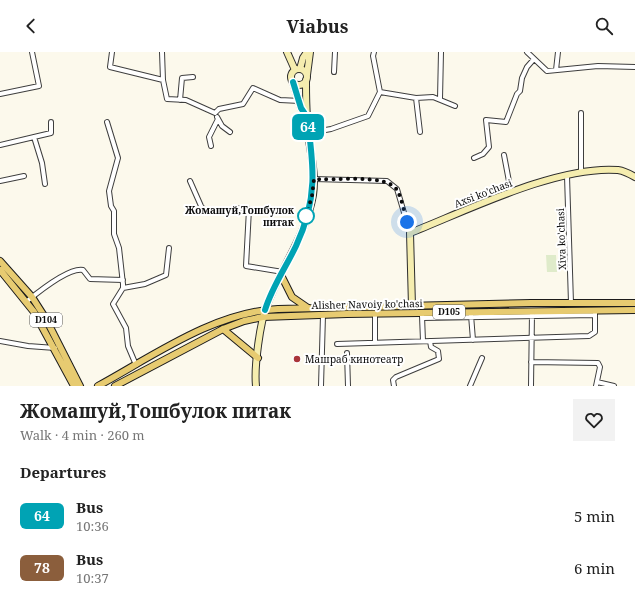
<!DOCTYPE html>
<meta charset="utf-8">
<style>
body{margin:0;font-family:"Noto Serif",serif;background:#f2f2f2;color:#222;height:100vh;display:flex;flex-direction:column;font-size:15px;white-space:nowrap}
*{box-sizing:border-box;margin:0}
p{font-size:13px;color:#767676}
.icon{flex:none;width:22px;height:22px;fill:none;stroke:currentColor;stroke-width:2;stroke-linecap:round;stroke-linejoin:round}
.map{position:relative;height:334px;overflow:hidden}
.sheet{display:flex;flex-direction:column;background:#fff;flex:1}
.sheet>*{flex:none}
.badge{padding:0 8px;border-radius:6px;font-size:14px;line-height:26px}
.you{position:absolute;width:20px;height:20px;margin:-10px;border:3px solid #fff;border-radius:50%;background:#1a73e8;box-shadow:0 0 0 6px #1a73e833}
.map>.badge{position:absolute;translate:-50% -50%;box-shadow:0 0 0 2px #fff}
h2{padding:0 20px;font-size:15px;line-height:36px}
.round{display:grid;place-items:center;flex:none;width:42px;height:42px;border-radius:0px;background:#f2f2f2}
.summary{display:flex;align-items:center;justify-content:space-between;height:68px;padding:0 20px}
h1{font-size:19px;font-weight:700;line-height:30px}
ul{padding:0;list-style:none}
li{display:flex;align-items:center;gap:12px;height:52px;padding:0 20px}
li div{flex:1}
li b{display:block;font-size:15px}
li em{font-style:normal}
li .badge{min-width:44px;font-weight:700;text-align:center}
header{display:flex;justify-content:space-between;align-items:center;height:52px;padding:0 20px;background:#fff;font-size:18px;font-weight:700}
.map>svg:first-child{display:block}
.pitch{fill:#dfebca}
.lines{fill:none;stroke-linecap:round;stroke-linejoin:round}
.street-casing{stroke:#3e3e3e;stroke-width:6}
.secondary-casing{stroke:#2d2d2d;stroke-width:8}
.primary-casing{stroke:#1c1c1c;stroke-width:8}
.street{stroke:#fff;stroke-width:4}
.secondary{stroke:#f5edaf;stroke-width:6}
.primary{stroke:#e7cb71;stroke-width:6}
.line-casing{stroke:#fff;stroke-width:9}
.line{stroke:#00a3b4;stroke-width:6}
.walk{stroke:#0b0b0b;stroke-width:4;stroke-dasharray:0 7.2}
.stop-dot{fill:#fff;stroke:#00a3b4;stroke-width:2}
.poi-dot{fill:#a9353a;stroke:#fff;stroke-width:1.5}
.labels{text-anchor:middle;stroke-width:4;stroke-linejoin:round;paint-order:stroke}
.shield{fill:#fff;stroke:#545454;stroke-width:1}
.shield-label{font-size:9px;font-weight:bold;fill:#0b0b0b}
.street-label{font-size:10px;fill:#0b0b0b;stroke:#fff}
.stop-label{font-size:10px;font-weight:bold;fill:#0b0b0b;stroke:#fff;text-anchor:end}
.poi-label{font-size:10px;fill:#0b0b0b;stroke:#fff;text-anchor:start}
</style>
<header><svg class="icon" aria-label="back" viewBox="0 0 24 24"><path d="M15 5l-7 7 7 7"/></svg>Viabus<svg class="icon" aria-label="search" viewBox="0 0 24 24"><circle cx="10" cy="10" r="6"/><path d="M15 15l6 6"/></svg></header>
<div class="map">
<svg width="635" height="334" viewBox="0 0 635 334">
<rect width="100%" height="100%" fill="#fcf9ec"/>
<path class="pitch" d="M 546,203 L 556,203 L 557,220 L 547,220 Z"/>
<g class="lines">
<g class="street-casing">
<path id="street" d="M 112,0 L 110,15 L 163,28 L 167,47 L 186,48 L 215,61 L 219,57 L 243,52 L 253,36 L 280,48 L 300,49
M 162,0 L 163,28
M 374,0 L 373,4 L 380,40
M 527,0 L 547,19 L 598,14 L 635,15
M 556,18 L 558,0
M 334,20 L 335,0
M 0,42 L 39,34 L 32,0
M 416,46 L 420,80
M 440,47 L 441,0
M 180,48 L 182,26 L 193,25
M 217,65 L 222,74 L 230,80
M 107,70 L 118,106 L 109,139 L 111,154 L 114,159 L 114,182 L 119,196 L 123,232 L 123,236 L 113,252 L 126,276 L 128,294 L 136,313
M 309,81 L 331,77 L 368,64 L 380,40 L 416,46 L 433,45 L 455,54
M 34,85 L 51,81 L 51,70
M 0,93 L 34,85 L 42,111 L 45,132
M 211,94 L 209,85 L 218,67
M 504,103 L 511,140
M 474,106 L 483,102 L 489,95 L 486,68 L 506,70 L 517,42 L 520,39 L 522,26 L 527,15 L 534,7
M 581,120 L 581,61
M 567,124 L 571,251
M 314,127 L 387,129 L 397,137 L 410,181
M 0,129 L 24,124
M 190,129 L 201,154 L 205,159 L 245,156 L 249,157 L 246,214 L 283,220
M 123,236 L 145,232 L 166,223 L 169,196
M 26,250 C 37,241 69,215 83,218 L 90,227 L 123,228
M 375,261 L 375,290
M 471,263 L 473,288
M 422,264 L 423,289
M 423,266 L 595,263
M 0,289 L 28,294 L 55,296
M 337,292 L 589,284 L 595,280 L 595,259
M 347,301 L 348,334
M 531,310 L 598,311 L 600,315 L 596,334
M 597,330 L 614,334
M 321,334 L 323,263
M 394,334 L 393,328 L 396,325 L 439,307 L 438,299 L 431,295 L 430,289
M 470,334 L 482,306
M 531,334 L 532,261"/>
</g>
<g class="secondary-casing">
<path id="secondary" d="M 287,0 L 295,18
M 300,17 L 303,6 L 307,0
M291 25a8 8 0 1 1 16 0a8 8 0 1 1-16 0Z
M 307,23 L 310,0
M 293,30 L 301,56 L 307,65
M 412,254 L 410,181 C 466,159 558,113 618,118 C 624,119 630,122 635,125
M 256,334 C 254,315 260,270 267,253 C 281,216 306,183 313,143 C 317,117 307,91 307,65 C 306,53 306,40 306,28"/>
</g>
<g class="primary-casing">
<path id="primary" d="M 0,209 L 32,245 L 46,267 L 80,334
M 0,218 L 34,260 L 74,334
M 281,223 L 292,245 L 308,256
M 223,277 L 258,306
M 98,334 C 153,304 214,260 278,257 L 531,251 L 635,251
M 115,334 L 223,277 L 244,269 L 263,265 L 347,262 L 635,258"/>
</g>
<use href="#street" class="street"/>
<use href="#secondary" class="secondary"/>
<use href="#primary" class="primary"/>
</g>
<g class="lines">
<g class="line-casing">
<path id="line" d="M 265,258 C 272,235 286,215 296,194 C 318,147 314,114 307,65 L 301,56 L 293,30"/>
</g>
<use href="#line" class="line"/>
<path class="walk" d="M 306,164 L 312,144 L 314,127 C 332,129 388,121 397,138 C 402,147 404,160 407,170"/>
</g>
<circle class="stop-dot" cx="306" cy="164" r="8"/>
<circle class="poi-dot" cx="297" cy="307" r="4"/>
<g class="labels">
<g class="shield">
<rect x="433" y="253" width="32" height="14" rx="3"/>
<rect x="30" y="261" width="32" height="14" rx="3"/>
</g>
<g class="shield-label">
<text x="449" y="263">D105</text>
<text x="46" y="271">D104</text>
</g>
<g class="street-label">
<text transform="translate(483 141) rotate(-21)" y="4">Axsi ko'chasi</text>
<text transform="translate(561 187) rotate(-92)" y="4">Xiva ko'chasi</text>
<text transform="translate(367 252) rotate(-1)" y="4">Alisher Navoiy ko'chasi</text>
</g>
<g class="stop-label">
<text x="294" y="162">Жомашуй,Тошбулок<tspan x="294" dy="12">питак</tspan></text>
</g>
<g class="poi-label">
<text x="305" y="311">Машраб кинотеатр</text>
</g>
</g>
</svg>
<div class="you" style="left:407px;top:170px"></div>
<b class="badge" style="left:308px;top:75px;background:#00a3b4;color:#fff">64</b>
</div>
<section class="sheet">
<div class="summary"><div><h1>Жомашуй,Тошбулок питак</h1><p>Walk · 4 min · 260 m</p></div><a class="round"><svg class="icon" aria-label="heart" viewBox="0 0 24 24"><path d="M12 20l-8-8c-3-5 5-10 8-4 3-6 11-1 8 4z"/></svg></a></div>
<h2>Departures</h2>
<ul>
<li><span class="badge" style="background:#00a3b4;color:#fff">64</span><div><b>Bus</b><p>10:36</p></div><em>5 min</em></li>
<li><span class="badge" style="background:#8b5e3c;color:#fff">78</span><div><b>Bus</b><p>10:37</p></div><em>6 min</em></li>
</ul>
</section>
